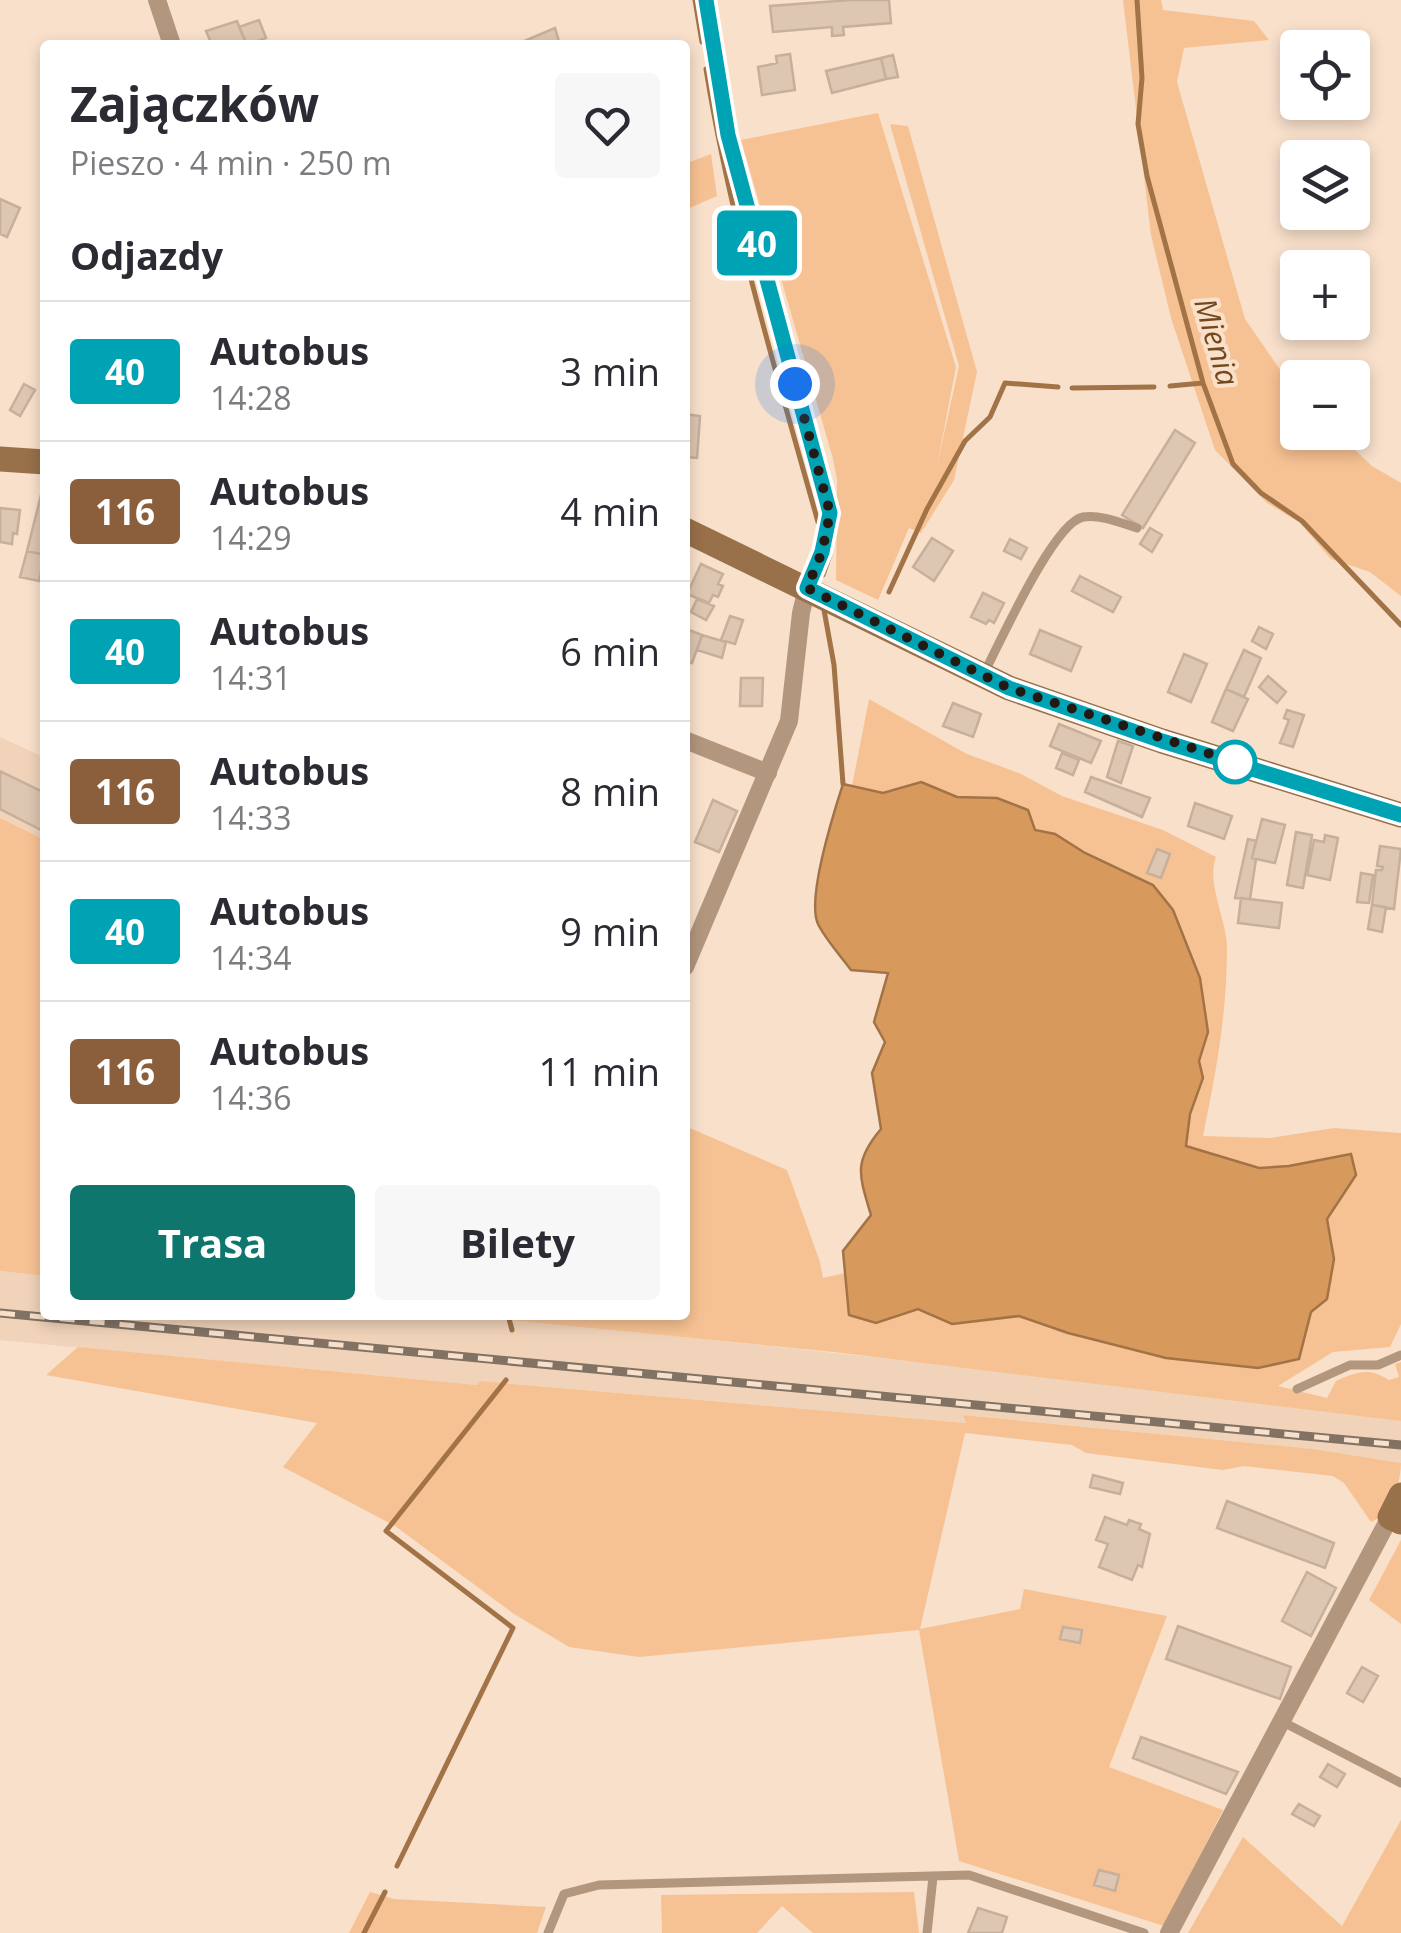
<!DOCTYPE html>
<html lang="pl">
<meta charset="utf-8">
<style>
body{margin:0;font-family:"Open Sans",sans-serif;background:#f7f7f7;color:#2b2b33;height:100vh;display:flex;flex-direction:column;font-size:38px;white-space:nowrap}
*{box-sizing:border-box;margin:0}
p{font-size:32px;color:#7c7c81}
.icon{flex:none;width:55px;height:55px;fill:none;stroke:currentColor;stroke-width:2;stroke-linecap:round;stroke-linejoin:round}
.map{position:relative;flex:1;overflow:hidden}
.drawer{position:absolute;left:40px;top:40px;width:650px;height:1280px;display:flex;flex-direction:column;background:#fff;border-radius:10px;box-shadow:0 5px 15px #0003}
.drawer>*{flex:none}
.badge{padding:0 20px;border-radius:8px;font-size:35px;line-height:65px}
.tools{position:absolute;left:1280px;top:30px;display:grid;gap:20px}
.tools a{display:grid;place-items:center;width:90px;height:90px;border-radius:10px;background:#fff;box-shadow:0 5px 15px #0003;font-size:50px}
.you{position:absolute;width:50px;height:50px;margin:-25px;border:8px solid #fff;border-radius:50%;background:#1a73e8;box-shadow:0 0 0 15px #1a73e833}
.map>.badge{position:absolute;translate:-50% -50%;box-shadow:0 0 0 5px #fff}
h2{padding:0 30px;font-size:38px;line-height:90px}
.round{display:grid;place-items:center;flex:none;width:105px;height:105px;border-radius:10px;background:#f7f7f7}
.head{display:flex;align-items:center;justify-content:space-between;height:170px;padding:0 30px}
h1{font-size:48px;font-weight:700;line-height:75px}
.primary-button{display:flex;gap:20px;margin-top:auto;padding:20px 30px}
.primary-button a{flex:1;height:115px;border-radius:10px;background:#0f766e;color:#fff;font-size:40px;font-weight:700;line-height:115px;text-align:center}
.primary-button a+a{background:#f7f7f7;color:#2b2b33}
ul{padding:0;list-style:none}
li{display:flex;align-items:center;gap:30px;height:140px;padding:0 30px;border-top:2px solid #e1e1e2}
li div{flex:1}
li b{display:block;font-size:38px}
li em{font-style:normal}
li .badge{min-width:110px;font-weight:700;text-align:center}
.map>svg:first-child{display:block}
.built{fill:#f0d3b9}
.green{fill:#f7c293}
.water{fill:#d8995d;stroke:#a17346;stroke-width:2.5}
.lines{fill:none;stroke-linecap:round;stroke-linejoin:round}
.stream{stroke:#a17346;stroke-width:5}
.building{fill:#ddc6b2;stroke:#c6b09c;stroke-width:2.5}
.lane{stroke:#b2967d;stroke-width:9}
.street{stroke:#b2967d;stroke-width:18}
.secondary{stroke:#98704a;stroke-width:25}
.rail-casing{stroke:#817264;stroke-width:9}
.rail{stroke:#f8e0cb;stroke-width:5;stroke-dasharray:15;stroke-linecap:butt}
.line-casing{stroke:#fff;stroke-width:22}
.line{stroke:#00a3b4;stroke-width:15}
.walk{stroke:#221a12;stroke-width:10;stroke-dasharray:0 18}
.stop-dot{fill:#fff;stroke:#00a3b4;stroke-width:5}
.labels{text-anchor:middle;stroke-width:8;stroke-linejoin:round;paint-order:stroke}
.water-label{font-size:30px;font-style:italic;fill:#73481c;stroke:#f8e0cb}
</style>
<div class="map">
<svg width="1401" height="1933" viewBox="0 0 1401 1933">
<rect width="100%" height="100%" fill="#f8e0cb"/>
<path class="built" d="M 0,737 L 45,758 L 45,840 L 0,818 Z
M 0,1271 L 45,1276 L 45,1315 L 459,1315 L 536,1321 L 1095,1381 L 1327,1410 L 1401,1421 L 1401,1463 L 1312,1449 L 964,1415 L 967,1423 L 481,1381 L 477,1385 L 0,1340 Z"/>
<path class="green" d="M 1123,0 L 1161,0 L 1163,10 L 1254,21 L 1269,40 L 1184,48 L 1177,82 L 1245,319 L 1297,394 L 1298,432 L 1337,433 L 1372,466 L 1401,483 L 1401,596 L 1370,572 L 1331,559 L 1299,522 L 1267,503 L 1215,450 L 1171,318 L 1151,235 Z
M 878,113 L 956,367 L 937,466 L 959,366 L 890,124 L 908,126 L 977,372 L 954,480 L 921,533 L 909,528 L 878,600 L 836,580 L 837,480 L 833,459 L 741,140 Z
M 711,154 L 717,196 L 685,210 L 685,164 Z
M 869,699 L 967,754 L 1019,773 L 1062,796 L 1163,830 L 1216,857 C 1206,885 1227,919 1227,949 C 1227,1013 1216,1073 1203,1136 L 1270,1138 L 1334,1128 L 1401,1133 L 1401,1324 L 1390,1347 L 1333,1352 L 1278,1386 L 1327,1398 L 1336,1381 C 1358,1372 1368,1367 1389,1380 L 1399,1377 L 1395,1364 L 1401,1362 L 1401,1421 L 834,1352 L 459,1315 L 685,1315 L 685,1126 L 787,1170 L 820,1262 L 823,1278 L 845,1273 L 850,1315 L 876,1323 L 918,1309 L 952,1324 L 1019,1316 L 1098,1339 L 1299,1359 L 1311,1312 L 1334,1259 L 1327,1219 L 1356,1175 L 1289,1166 L 1259,1168 L 1186,1146 L 1190,1114 L 1203,1078 L 1199,1061 L 1208,1031 L 1200,978 L 1173,910 L 1127,871 L 1085,853 L 1055,834 L 1035,830 L 1028,809 L 997,798 L 957,797 L 921,782 L 883,793 L 852,786 Z
M 0,818 L 45,840 L 45,1276 L 0,1271 Z
M 78,1347 L 477,1385 L 480,1381 L 966,1423 L 963,1415 L 1313,1449 L 1401,1463 C 1401,1483 1390,1515 1371,1522 L 1344,1483 L 1333,1476 L 1244,1466 L 1223,1470 L 1086,1453 L 1072,1445 L 965,1433 L 920,1629 L 1020,1609 L 1024,1589 L 1167,1616 L 1109,1767 L 1223,1810 L 1164,1926 L 959,1861 L 919,1630 L 639,1657 L 569,1647 L 514,1614 L 395,1526 L 283,1467 L 317,1423 L 46,1375 Z
M 1401,1540 L 1401,1624 L 1369,1600 Z
M 1401,1820 L 1401,1933 L 1188,1933 L 1243,1837 L 1342,1926 Z
M 370,1892 L 394,1899 L 546,1907 L 537,1933 L 349,1933 Z
M 914,1892 L 919,1933 L 813,1933 L 782,1906 L 757,1933 L 662,1933 L 661,1895 Z"/>
<path class="water" d="M 921,782 L 957,797 L 997,798 L 1028,810 L 1035,830 L 1055,834 L 1085,853 L 1153,885 L 1173,910 L 1200,978 L 1208,1032 L 1199,1061 L 1203,1078 L 1190,1114 L 1186,1146 L 1259,1168 L 1289,1166 L 1351,1154 L 1356,1175 L 1327,1219 L 1334,1259 L 1327,1299 L 1311,1312 L 1299,1359 L 1258,1368 L 1166,1358 L 1068,1333 L 1019,1316 L 952,1324 L 918,1309 L 876,1323 L 849,1315 L 843,1251 L 871,1215 C 859,1175 853,1162 881,1129 L 872,1073 L 885,1042 L 874,1022 L 888,973 L 851,970 C 840,955 826,940 818,924 C 806,898 834,812 843,784 L 883,793 Z"/>
<g class="lines">
<path class="stream" d="M 695,0 L 702,42
M 1137,0 L 1142,78 L 1138,124 L 1147,176 L 1203,383 L 1233,464 L 1261,493 L 1302,521 L 1401,625
M 706,69 C 731,223 776,372 818,522
M 1170,386 L 1203,383
M 1072,388 L 1154,387
M 823,575 L 830,555
M 889,592 L 927,509 L 965,441 L 990,417 L 1005,383 L 1058,387
M 824,610 L 834,665 L 843,784
M 508,1315 L 512,1330
M 397,1866 L 513,1628 L 386,1531 L 506,1380
M 364,1933 L 385,1892"/>
</g>
<path class="building" d="M 851,0 L 889,0 L 891,23 L 843,27 L 844,35 L 832,36 L 832,27 L 773,32 L 770,6 Z
M 259,20 L 266,38 L 247,45 L 239,27 Z
M 237,21 L 247,45 L 212,45 L 206,31 Z
M 555,28 L 560,45 L 515,45 Z
M 790,54 L 795,90 L 762,95 L 758,67 L 777,63 L 776,56 Z
M 893,55 L 898,77 L 886,79 L 881,58 Z
M 881,58 L 886,79 L 832,93 L 826,71 Z
M 0,199 L 20,208 L 7,237 L 0,234 Z
M 24,384 L 35,390 L 20,416 L 10,410 Z
M 685,414 L 700,416 L 697,458 L 685,457 Z
M 1175,430 L 1195,443 L 1143,528 L 1122,515 Z
M 42,491 L 45,492 L 45,555 L 27,551 Z
M 0,508 L 20,510 L 17,534 L 13,533 L 12,544 L 0,542 Z
M 1150,528 L 1162,535 L 1152,552 L 1140,544 Z
M 932,538 L 953,551 L 934,581 L 913,567 Z
M 1010,539 L 1027,548 L 1021,559 L 1004,551 Z
M 27,551 L 45,555 L 39,581 L 20,577 Z
M 701,564 L 723,574 L 718,584 L 723,586 L 718,597 L 713,595 L 709,603 L 687,594 Z
M 1080,576 L 1121,597 L 1113,612 L 1072,591 Z
M 983,593 L 1004,603 L 994,623 L 989,620 L 986,624 L 971,617 Z
M 697,599 L 714,606 L 706,620 L 691,612 Z
M 730,616 L 743,620 L 735,644 L 721,640 Z
M 1259,627 L 1273,634 L 1266,649 L 1252,641 Z
M 689,630 L 702,635 L 692,663 L 685,660 Z
M 1040,630 L 1081,647 L 1071,671 L 1030,654 Z
M 702,635 L 726,642 L 722,658 L 697,650 Z
M 1244,650 L 1261,658 L 1244,697 L 1226,689 Z
M 1184,654 L 1207,664 L 1191,702 L 1168,692 Z
M 1268,676 L 1286,692 L 1277,703 L 1259,687 Z
M 741,678 L 763,678 L 762,706 L 740,706 Z
M 1226,689 L 1248,699 L 1233,731 L 1212,722 Z
M 953,703 L 981,714 L 973,737 L 943,726 Z
M 1287,710 L 1304,715 L 1293,747 L 1280,743 L 1289,720 L 1284,718 Z
M 1059,724 L 1101,741 L 1091,763 L 1050,746 Z
M 1118,741 L 1133,746 L 1121,783 L 1107,777 Z
M 1062,753 L 1079,760 L 1073,775 L 1056,768 Z
M 0,771 L 45,793 L 45,832 L 0,809 Z
M 1091,777 L 1150,798 L 1142,817 L 1085,792 Z
M 713,800 L 737,811 L 719,852 L 695,842 Z
M 1195,803 L 1232,816 L 1224,839 L 1188,826 Z
M 1262,819 L 1285,825 L 1275,863 L 1252,858 Z
M 1296,832 L 1312,835 L 1303,888 L 1287,885 Z
M 1325,835 L 1338,838 L 1330,880 L 1307,875 L 1314,840 L 1324,842 Z
M 1248,839 L 1256,841 L 1252,858 L 1256,859 L 1250,899 L 1235,898 Z
M 1380,846 L 1401,849 L 1394,909 L 1372,905 L 1376,870 L 1382,870 L 1383,867 L 1377,866 Z
M 1157,849 L 1170,854 L 1161,878 L 1147,873 Z
M 1361,873 L 1373,875 L 1369,903 L 1357,902 Z
M 1241,898 L 1282,903 L 1279,928 L 1238,923 Z
M 1372,905 L 1386,907 L 1382,932 L 1368,929 Z
M 1093,1475 L 1123,1483 L 1120,1494 L 1090,1487 Z
M 1227,1501 L 1334,1543 L 1325,1568 L 1217,1528 Z
M 1105,1517 L 1127,1525 L 1129,1520 L 1141,1524 L 1139,1529 L 1150,1534 L 1142,1567 L 1138,1565 L 1132,1580 L 1099,1567 L 1108,1544 L 1096,1540 Z
M 1307,1572 L 1336,1588 L 1311,1636 L 1282,1621 Z
M 1178,1626 L 1291,1667 L 1280,1699 L 1166,1659 Z
M 1063,1627 L 1082,1630 L 1080,1643 L 1060,1639 Z
M 1362,1667 L 1378,1676 L 1363,1702 L 1347,1693 Z
M 1141,1737 L 1238,1772 L 1226,1794 L 1133,1758 Z
M 1328,1764 L 1345,1774 L 1337,1787 L 1320,1777 Z
M 1299,1804 L 1320,1816 L 1314,1826 L 1292,1814 Z
M 1099,1870 L 1119,1875 L 1115,1891 L 1094,1885 Z
M 978,1908 L 1007,1917 L 1002,1933 L 968,1933 Z"/>
<g class="lines">
<path class="lane" d="M 984,673 C 1000,643 1053,523 1083,517 C 1100,514 1121,523 1137,528
M 1297,1389 L 1350,1365 L 1378,1365 L 1401,1355
M 1283,1722 L 1401,1783
M 548,1933 L 564,1894 L 599,1885 L 969,1875 L 1144,1933
M 927,1933 L 933,1877"/>
<path class="street" d="M 157,0 L 172,45
M 685,740 L 768,773
M 685,967 L 789,721 L 801,613 L 807,588 L 822,552 L 830,513 L 728,135 L 706,0
M 1169,1933 L 1390,1517"/>
<path class="secondary" d="M 0,459 L 45,462
M 685,530 L 1009,688 L 1162,741 L 1401,815
M 1401,1495 L 1390,1517 L 1401,1522"/>
<g class="rail-casing">
<path id="rail" d="M 0,1313 L 1401,1445"/>
</g>
<use href="#rail" class="rail"/>
</g>
<g class="lines">
<g class="line-casing">
<path id="line" d="M 706,0 L 728,135 L 830,513 L 822,552 L 807,588 L 1009,688 L 1162,741 L 1401,815"/>
</g>
<use href="#line" class="line"/>
<path class="walk" d="M 795,384 L 830,513 L 822,552 L 807,588 L 1009,688 L 1235,762"/>
</g>
<circle class="stop-dot" cx="1235" cy="762" r="20"/>
<g class="labels">
<g class="water-label">
<text transform="translate(1216 342) rotate(74)" y="10">Mienia</text>
</g>
</g>
</svg>
<div class="tools">
<a><svg class="icon" aria-label="locate" viewBox="0 0 24 24"><circle cx="12" cy="12" r="6"/><path d="M12 2v4M12 18v4M2 12h4M18 12h4"/></svg></a>
<a><svg class="icon" aria-label="layers" viewBox="0 0 24 24"><path d="M12 4l9 5-9 5-9-5zM3 14l9 5 9-5"/></svg></a>
<a>+</a>
<a>−</a>
</div>
<div class="you" style="left:795px;top:384px"></div>
<b class="badge" style="left:757px;top:243px;background:#00a3b4;color:#fff">40</b>
<section class="drawer">
<div class="head"><div><h1>Zajączków</h1><p>Pieszo · 4 min · 250 m</p></div><a class="round"><svg class="icon" aria-label="heart" viewBox="0 0 24 24"><path d="M12 20l-8-8c-3-5 5-10 8-4 3-6 11-1 8 4z"/></svg></a></div>
<h2>Odjazdy</h2>
<ul>
<li><span class="badge" style="background:#00a3b4;color:#fff">40</span><div><b>Autobus</b><p>14:28</p></div><em>3 min</em></li>
<li><span class="badge" style="background:#8b5e3c;color:#fff">116</span><div><b>Autobus</b><p>14:29</p></div><em>4 min</em></li>
<li><span class="badge" style="background:#00a3b4;color:#fff">40</span><div><b>Autobus</b><p>14:31</p></div><em>6 min</em></li>
<li><span class="badge" style="background:#8b5e3c;color:#fff">116</span><div><b>Autobus</b><p>14:33</p></div><em>8 min</em></li>
<li><span class="badge" style="background:#00a3b4;color:#fff">40</span><div><b>Autobus</b><p>14:34</p></div><em>9 min</em></li>
<li><span class="badge" style="background:#8b5e3c;color:#fff">116</span><div><b>Autobus</b><p>14:36</p></div><em>11 min</em></li>
</ul>
<div class="primary-button"><a>Trasa</a><a>Bilety</a></div>
</section>
</div>
